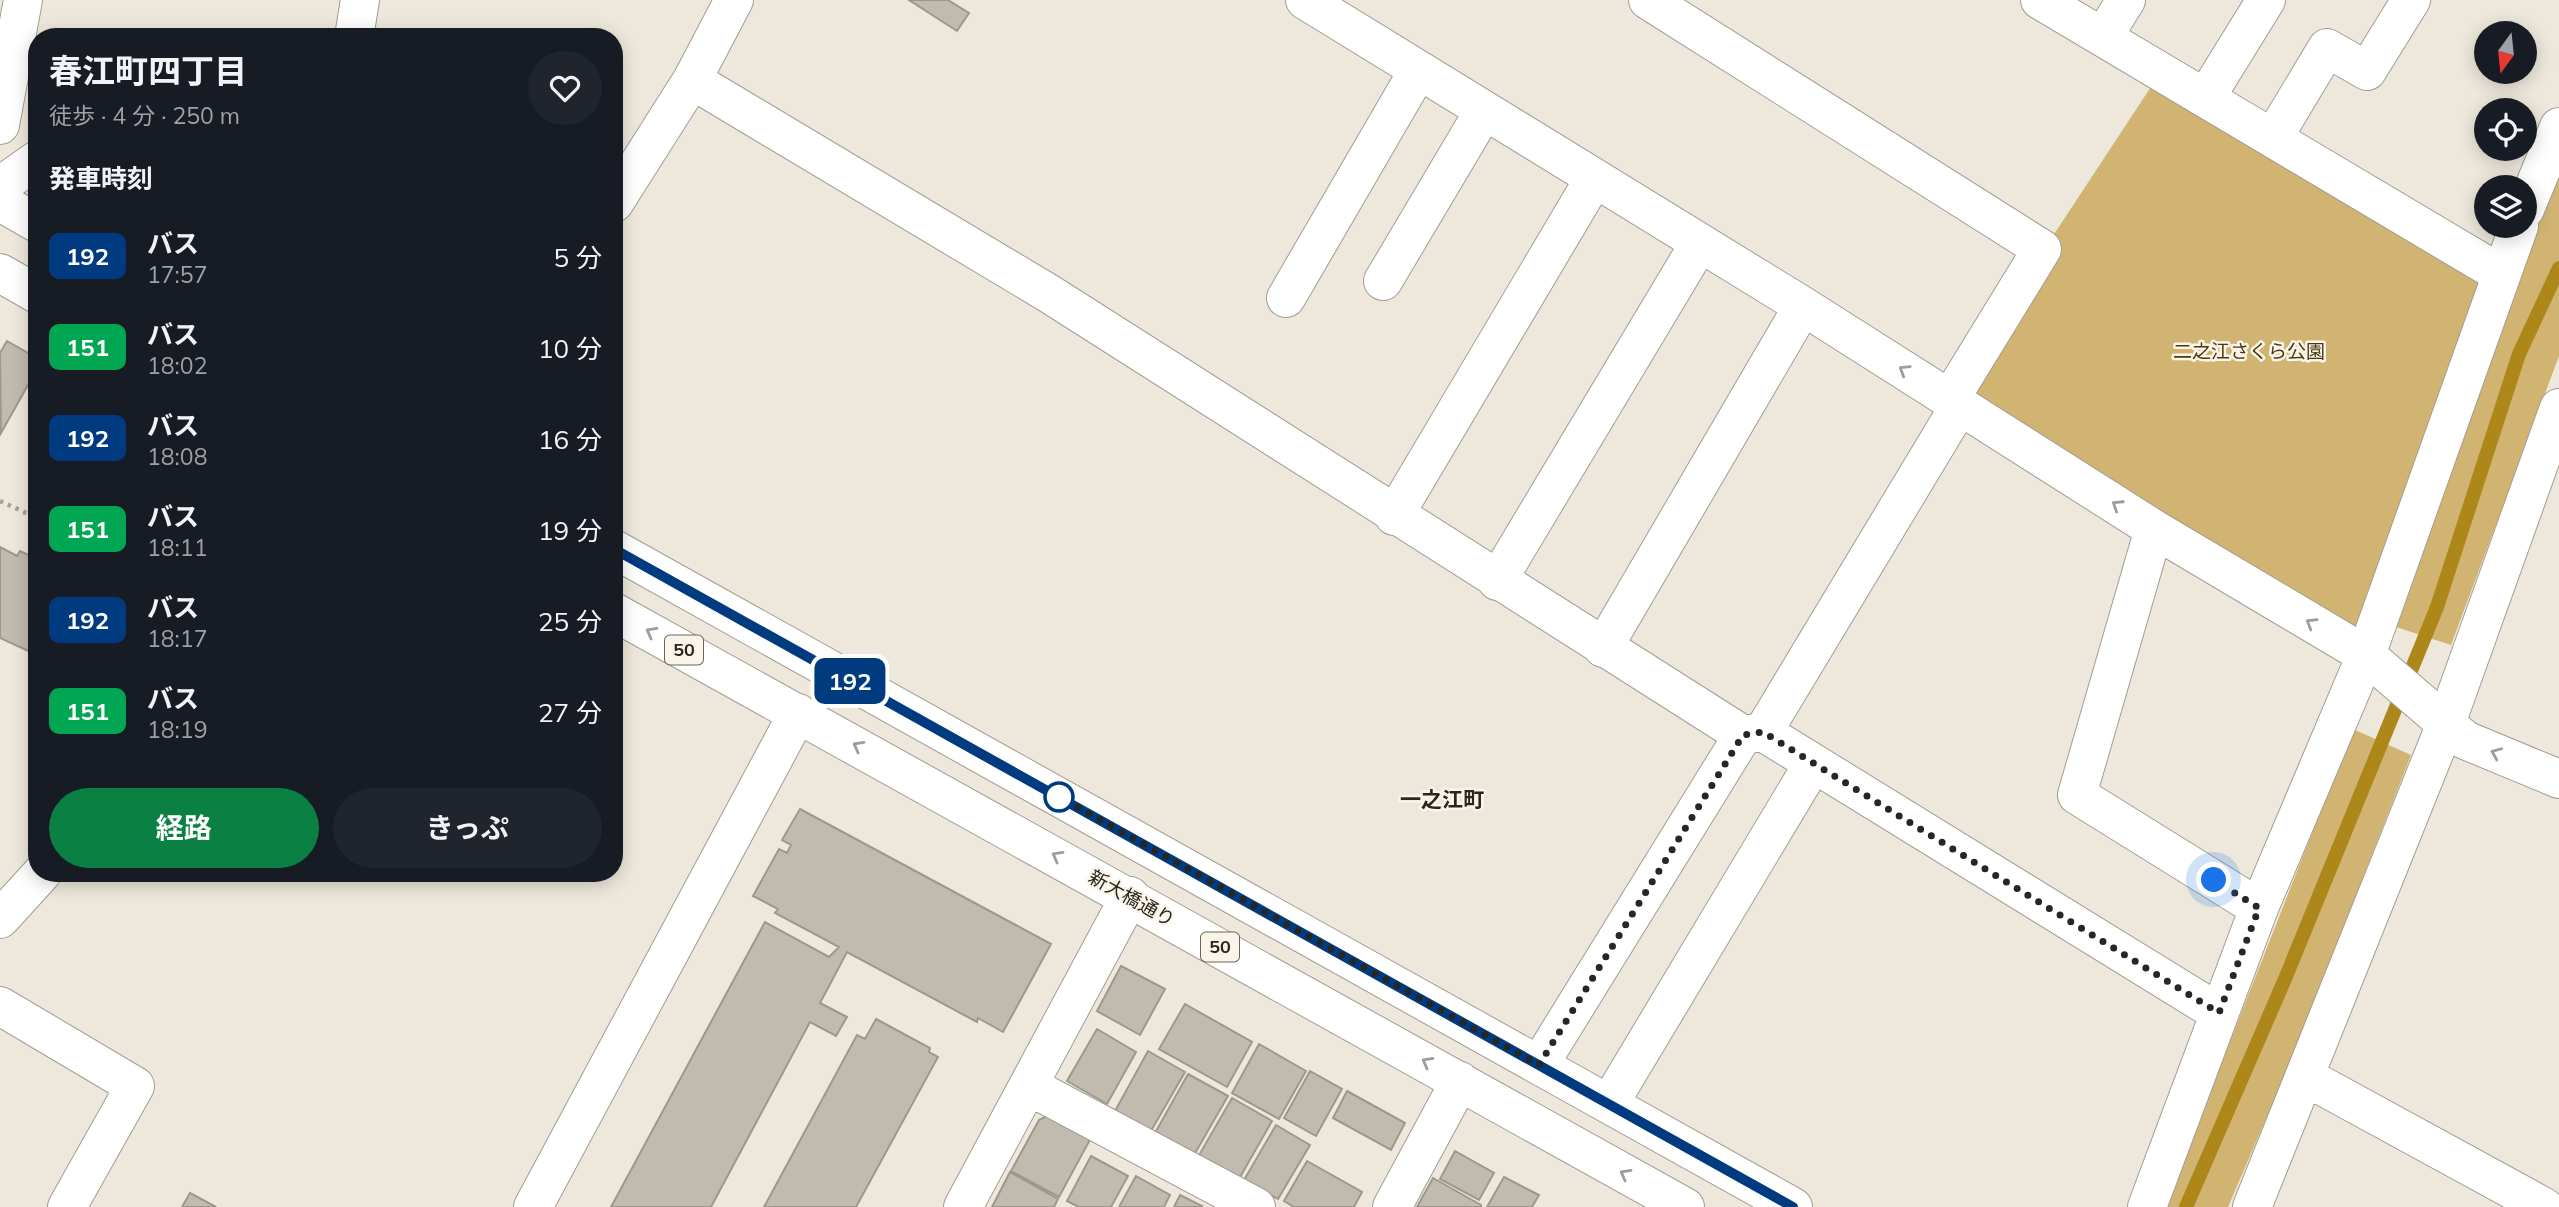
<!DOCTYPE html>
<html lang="ja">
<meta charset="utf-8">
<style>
body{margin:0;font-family:Mulish,"Noto Sans JP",sans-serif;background:#20242c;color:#f1f3f6;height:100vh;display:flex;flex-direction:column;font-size:26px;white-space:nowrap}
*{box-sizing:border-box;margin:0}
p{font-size:23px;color:#9ea1a6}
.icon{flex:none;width:38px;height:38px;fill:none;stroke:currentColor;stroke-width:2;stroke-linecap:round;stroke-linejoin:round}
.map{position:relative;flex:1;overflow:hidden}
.panel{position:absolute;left:28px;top:28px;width:595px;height:854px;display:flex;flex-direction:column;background:#171b24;border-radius:28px;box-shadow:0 4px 18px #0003}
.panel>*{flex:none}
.badge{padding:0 14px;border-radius:10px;font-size:24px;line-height:46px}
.needle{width:46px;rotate:195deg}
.controls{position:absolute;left:2474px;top:21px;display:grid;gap:14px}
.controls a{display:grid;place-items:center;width:63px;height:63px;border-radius:50%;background:#171b24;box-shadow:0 4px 18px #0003;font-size:35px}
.you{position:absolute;width:35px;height:35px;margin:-18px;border:5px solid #fff;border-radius:50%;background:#1a73e8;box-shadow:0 0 0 10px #1a73e833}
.map>.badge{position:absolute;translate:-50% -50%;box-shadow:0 0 0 4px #fff}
h2{padding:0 21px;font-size:26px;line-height:63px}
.round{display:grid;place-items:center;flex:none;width:74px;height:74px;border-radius:37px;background:#20242c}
.summary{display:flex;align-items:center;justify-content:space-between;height:119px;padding:0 21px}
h1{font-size:33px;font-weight:700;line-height:52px}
.primary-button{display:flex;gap:14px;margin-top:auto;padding:14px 21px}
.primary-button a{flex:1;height:80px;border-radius:42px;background:#0b8043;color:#fff;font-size:28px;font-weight:700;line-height:80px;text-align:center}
.primary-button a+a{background:#20242c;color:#f1f3f6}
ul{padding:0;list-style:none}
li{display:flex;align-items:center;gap:21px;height:91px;padding:0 21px}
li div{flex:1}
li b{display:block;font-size:26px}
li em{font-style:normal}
li .badge{min-width:77px;font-weight:700;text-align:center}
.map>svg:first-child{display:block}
.green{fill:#d1b471}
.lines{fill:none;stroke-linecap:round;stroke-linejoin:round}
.stream{stroke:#ad871a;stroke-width:14}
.building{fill:#c1bbaf;stroke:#9d988c;stroke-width:2}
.minor-casing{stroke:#a29d91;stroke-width:40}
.major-casing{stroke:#a29d91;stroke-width:40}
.path{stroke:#a6a299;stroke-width:4.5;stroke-dasharray:3.5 5;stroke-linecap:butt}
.minor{stroke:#fff;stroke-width:38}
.major{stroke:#fff;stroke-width:38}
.oneway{stroke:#9e9d9c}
.line-casing{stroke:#fff;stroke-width:16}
.line{stroke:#003b80;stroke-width:10}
.walk{stroke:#282622;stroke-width:7;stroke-dasharray:0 12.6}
.stop-dot{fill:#fff;stroke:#003b80;stroke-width:3.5}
.labels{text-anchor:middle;stroke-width:5;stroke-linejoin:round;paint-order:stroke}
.shield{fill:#fbf5e9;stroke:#67645e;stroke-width:2}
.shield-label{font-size:18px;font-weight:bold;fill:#282622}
.park-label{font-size:19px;fill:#49390f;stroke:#fbf5e9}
.street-label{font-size:19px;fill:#282622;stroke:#fbf5e9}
.neighbourhood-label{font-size:21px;font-weight:bold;fill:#282622;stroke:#fbf5e9}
</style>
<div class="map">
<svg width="2559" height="1207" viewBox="0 0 2559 1207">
<rect width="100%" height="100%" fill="#eee8dc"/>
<path class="green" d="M 2162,70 L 2496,273 L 2355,644 L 1953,388 Z
M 2559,176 L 2559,356 L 2451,645 L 2393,626 L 2520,269 Z
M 2353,729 L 2411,755 L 2293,1056 L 2228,1207 L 2165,1207 Z"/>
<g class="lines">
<path class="stream" d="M 2186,1207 L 2285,979 L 2437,607 L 2519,354 L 2559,268"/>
</g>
<path class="building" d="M 909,0 L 948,0 L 969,13 L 957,31 Z
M 7,341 L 37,358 L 37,369 L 1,433 L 0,353 Z
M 0,547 L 17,556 L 20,551 L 37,559 L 37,655 L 0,638 Z
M 800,809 L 1051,944 L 1003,1032 L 978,1018 L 977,1022 L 847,952 L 820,1003 L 847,1017 L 836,1036 L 810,1022 L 711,1207 L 611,1207 L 765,922 L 829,957 L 839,947 L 775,913 L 778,909 L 753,896 L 779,849 L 787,853 L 791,845 L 782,840 Z
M 1121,966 L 1165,989 L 1140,1035 L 1097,1011 Z
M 1185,1004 L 1252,1042 L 1227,1087 L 1159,1049 Z
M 876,1019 L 930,1048 L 929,1052 L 938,1057 L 856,1207 L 764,1207 L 857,1035 L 865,1039 Z
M 1097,1029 L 1136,1052 L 1107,1104 L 1067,1081 Z
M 1259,1044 L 1306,1071 L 1279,1119 L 1232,1093 Z
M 1148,1051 L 1185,1072 L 1151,1131 L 1115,1111 Z
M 1310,1071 L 1342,1089 L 1316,1136 L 1284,1118 Z
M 1188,1074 L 1228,1096 L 1194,1155 L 1155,1133 Z
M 1347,1091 L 1405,1123 L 1391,1150 L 1333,1118 Z
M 1232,1098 L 1272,1121 L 1239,1179 L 1198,1157 Z
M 1051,1114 L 1092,1136 L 1059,1197 L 1011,1171 L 1039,1120 Z
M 1276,1125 L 1310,1145 L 1278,1199 L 1244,1180 Z
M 1455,1151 L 1494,1173 L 1479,1200 L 1440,1179 Z
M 1091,1156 L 1128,1176 L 1111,1207 L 1079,1207 L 1067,1201 Z
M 1307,1161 L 1362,1192 L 1354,1207 L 1294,1207 L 1284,1201 Z
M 1010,1172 L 1058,1199 L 1054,1207 L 992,1207 Z
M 1136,1176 L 1170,1195 L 1164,1207 L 1119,1207 Z
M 1504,1177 L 1539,1195 L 1532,1207 L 1487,1207 Z
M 1433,1178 L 1481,1205 L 1481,1207 L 1417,1207 Z
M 190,1193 L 216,1207 L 182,1207 Z
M 1180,1195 L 1202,1206 L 1201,1207 L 1174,1207 Z"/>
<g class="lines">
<g class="minor-casing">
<path id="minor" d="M 1305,0 L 1803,306 L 2154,529 L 2366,655 L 2465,740 L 2559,779
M 1648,0 L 2042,249 L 1950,399
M 2040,0 L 2501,274
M 354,37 L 360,0
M 2103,37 L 2126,0
M 692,80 L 1048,293 L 1743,735 L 1763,732 L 2219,1013
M 2206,97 L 2266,0
M 0,125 L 23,0
M 2273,138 L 2327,48 L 2367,71 L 2411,0
M 0,186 L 37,160
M 614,203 L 692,80 L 734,0
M 2525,209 L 2559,127
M 1383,281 L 1484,111
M 1286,298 L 1418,71
M 1394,516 L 1594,179
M 2154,529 L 2077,795 L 2259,908
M 1497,581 L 1699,244
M 1603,648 L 1803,306
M 1763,732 L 1960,405
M 0,919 L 42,873
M 0,1006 L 135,1086 L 67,1207
M 1539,1065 L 1743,735
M 2306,1077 L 2544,1207
M 1029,1086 L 1256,1207
M 1609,1104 L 1813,764
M 533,1207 L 798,713
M 963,1207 L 1130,896
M 1392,1207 L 1460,1081
M 2147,1207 L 2259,908 L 2366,655 L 2519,226
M 2252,1207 L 2445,726 L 2559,408"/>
</g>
<g class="major-casing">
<path id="major" d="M 0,202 L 37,223
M 0,273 L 37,294
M 614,549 L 1793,1207
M 614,612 L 1685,1207"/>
</g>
<path class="path" d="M 0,501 L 37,518"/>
<use href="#minor" class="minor"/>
<use href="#major" class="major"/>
</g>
<defs><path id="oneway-chevron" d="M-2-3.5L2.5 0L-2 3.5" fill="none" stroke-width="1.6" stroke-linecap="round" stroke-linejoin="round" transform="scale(1.75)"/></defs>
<g class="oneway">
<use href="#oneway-chevron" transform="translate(1904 370) rotate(-148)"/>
<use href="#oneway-chevron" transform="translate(2117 505) rotate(-147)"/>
<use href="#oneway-chevron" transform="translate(2311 623) rotate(-149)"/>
<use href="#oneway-chevron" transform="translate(651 632) rotate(-151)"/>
<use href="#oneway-chevron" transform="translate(858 746) rotate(-151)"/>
<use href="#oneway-chevron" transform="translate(2496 753) rotate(-157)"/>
<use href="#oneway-chevron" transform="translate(1057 856) rotate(-151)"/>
<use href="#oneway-chevron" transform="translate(1427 1062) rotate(-151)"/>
<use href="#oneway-chevron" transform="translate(1625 1174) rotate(-151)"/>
</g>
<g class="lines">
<g class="line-casing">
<path id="line" d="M 614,549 L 1793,1207"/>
</g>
<use href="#line" class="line"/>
<path class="walk" d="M 1059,797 L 1052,793 L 1539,1065 L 1743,735 L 1763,732 L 2219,1013 L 2259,908 L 2214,880"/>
</g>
<circle class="stop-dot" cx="1059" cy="797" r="14"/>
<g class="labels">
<g class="shield">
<rect x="665" y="635.5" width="38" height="29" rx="5"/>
<rect x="1201" y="932.5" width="38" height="29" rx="5"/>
</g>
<g class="shield-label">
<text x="684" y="656">50</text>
<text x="1220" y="953">50</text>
</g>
<g class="park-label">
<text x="2249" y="358">二之江さくら公園</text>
</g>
<g class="street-label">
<text transform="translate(1132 898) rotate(29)" y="7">新大橋通り</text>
</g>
<g class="neighbourhood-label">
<text x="1442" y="807">一之江町</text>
</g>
</g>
</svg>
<div class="controls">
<a><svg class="needle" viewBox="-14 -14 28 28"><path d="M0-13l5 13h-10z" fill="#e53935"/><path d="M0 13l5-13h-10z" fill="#9ea1a6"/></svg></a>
<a><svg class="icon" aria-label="locate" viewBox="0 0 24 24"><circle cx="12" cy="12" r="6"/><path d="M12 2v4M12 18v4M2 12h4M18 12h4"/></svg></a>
<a><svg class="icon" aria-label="layers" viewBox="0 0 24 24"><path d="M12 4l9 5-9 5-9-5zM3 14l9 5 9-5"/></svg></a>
</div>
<div class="you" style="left:2214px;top:880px"></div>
<b class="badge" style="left:850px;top:681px;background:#003b80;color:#fff">192</b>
<section class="panel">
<div class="summary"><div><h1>春江町四丁目</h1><p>徒歩 · 4 分 · 250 m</p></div><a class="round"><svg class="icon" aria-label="heart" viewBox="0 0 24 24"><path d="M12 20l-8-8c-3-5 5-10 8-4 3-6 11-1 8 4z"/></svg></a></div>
<h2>発車時刻</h2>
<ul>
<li><span class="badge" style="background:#003b80;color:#fff">192</span><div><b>バス</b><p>17:57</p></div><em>5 分</em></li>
<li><span class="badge" style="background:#00a651;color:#fff">151</span><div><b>バス</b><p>18:02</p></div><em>10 分</em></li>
<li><span class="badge" style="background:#003b80;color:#fff">192</span><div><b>バス</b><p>18:08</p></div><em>16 分</em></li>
<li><span class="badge" style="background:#00a651;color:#fff">151</span><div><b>バス</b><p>18:11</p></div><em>19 分</em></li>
<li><span class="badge" style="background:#003b80;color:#fff">192</span><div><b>バス</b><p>18:17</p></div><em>25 分</em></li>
<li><span class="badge" style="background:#00a651;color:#fff">151</span><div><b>バス</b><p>18:19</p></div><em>27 分</em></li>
</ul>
<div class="primary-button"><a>経路</a><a>きっぷ</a></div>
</section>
</div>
